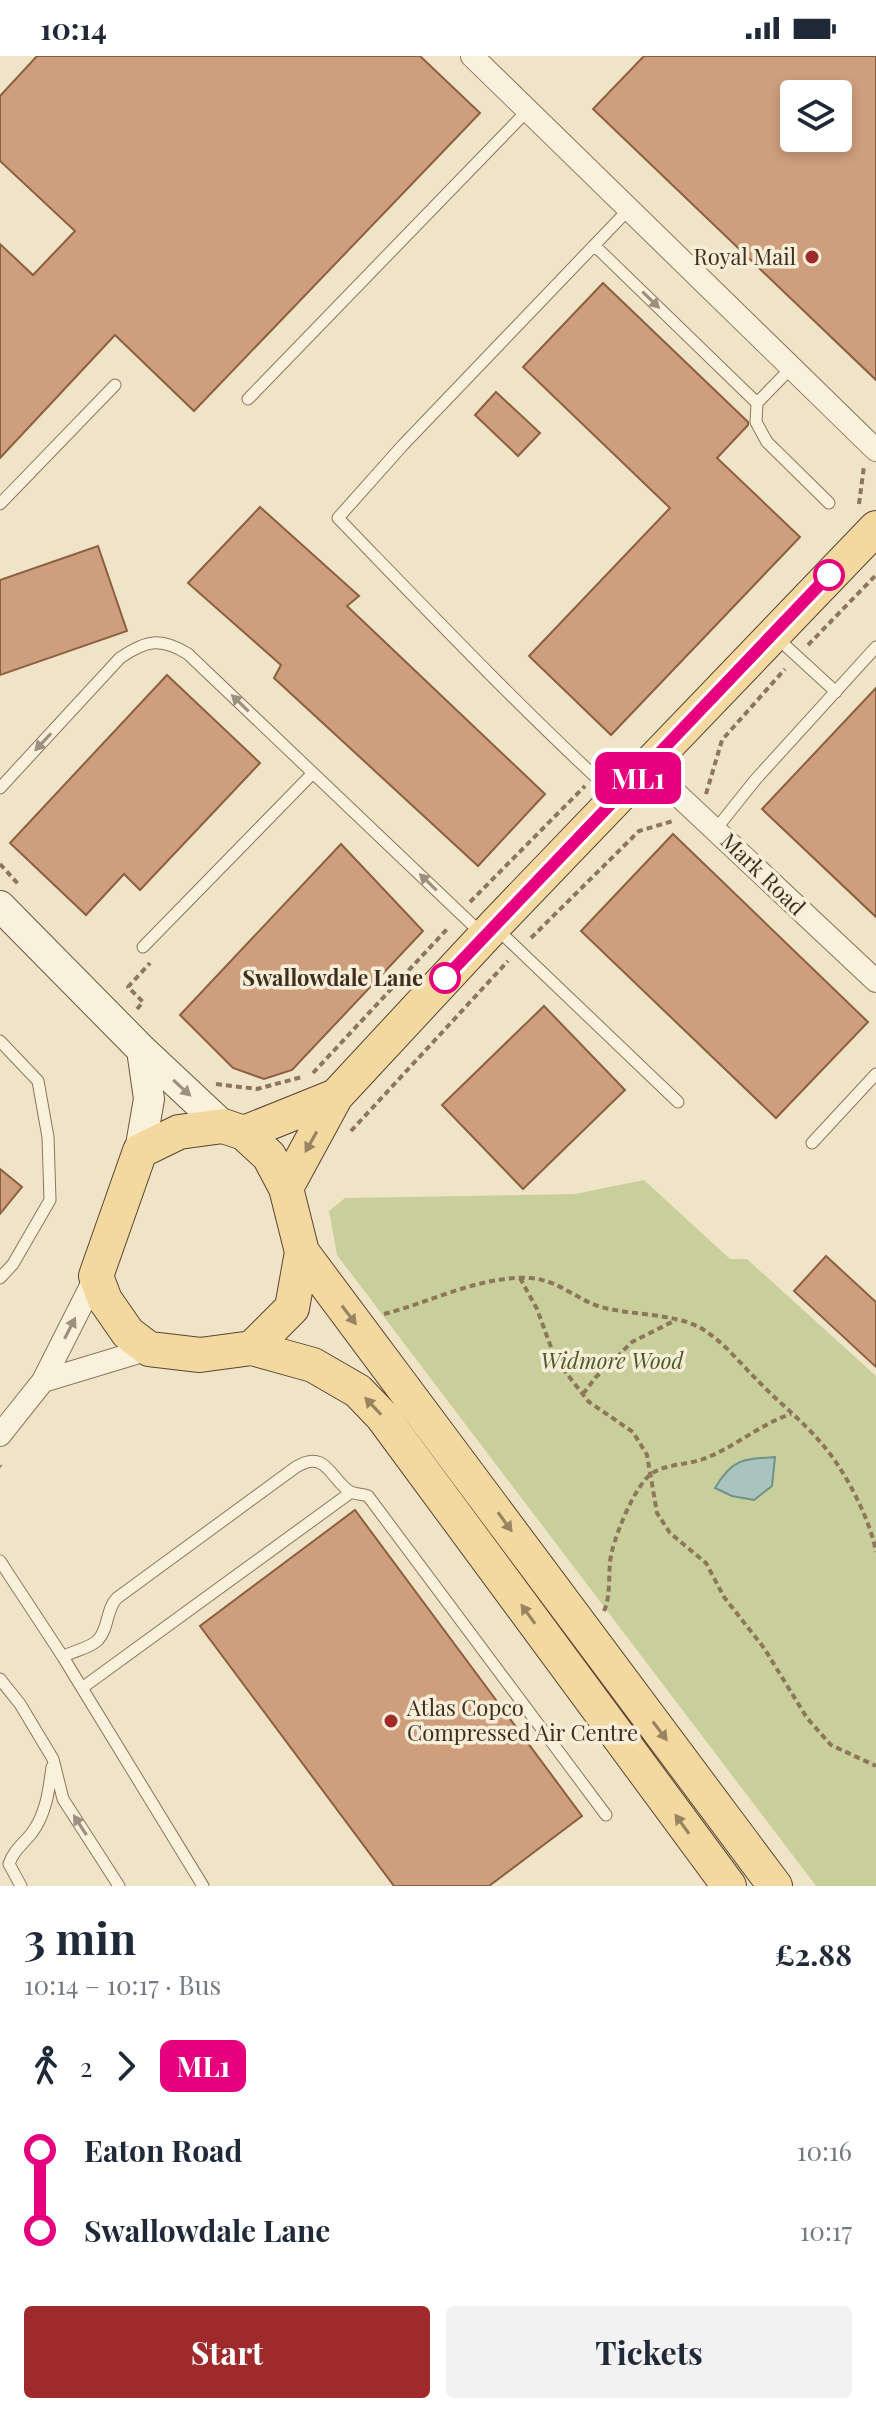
<!DOCTYPE html>
<meta charset="utf-8">
<style>
body{margin:0;font-family:"Playfair Display",serif;background:#f2f2f3;color:#1f2937;height:100vh;display:flex;flex-direction:column;font-size:30px;white-space:nowrap}
*{box-sizing:border-box;margin:0}
p{font-size:26px;color:#747a83}
.icon{flex:none;width:44px;height:44px;fill:none;stroke:currentColor;stroke-width:2;stroke-linecap:round;stroke-linejoin:round}
.map{position:relative;height:1830px;overflow:hidden}
.sheet{display:flex;flex-direction:column;background:#fff;flex:1}
.sheet>*{flex:none}
.badge{padding:0 16px;border-radius:12px;font-size:28px;line-height:52px}
.fabs{position:absolute;left:780px;top:24px;display:grid;gap:16px}
.fabs a{display:grid;place-items:center;width:72px;height:72px;border-radius:8px;background:#fff;box-shadow:0 4px 12px #0003;font-size:40px}
.map>.badge{position:absolute;translate:-50% -50%;box-shadow:0 0 0 4px #fff}
.legs{display:flex;align-items:center;gap:12px;height:88px;padding:0 24px;font-size:26px}
.legs p{margin-inline-start:auto}
.summary{display:flex;align-items:center;justify-content:space-between;height:136px;padding:0 24px}
h1{font-size:44px;font-weight:700;line-height:60px}
.primary-button{display:flex;gap:16px;margin-top:auto;padding:16px 24px}
.primary-button a{flex:1;height:92px;border-radius:8px;background:#9e2a2b;color:#fff;font-size:32px;font-weight:700;line-height:92px;text-align:center}
.primary-button a+a{background:#f2f2f3;color:#1f2937}
ul{padding:0 24px;list-style:none}
li{display:flex;align-items:center;gap:28px;height:80px;font-size:30px}
li i{display:grid;place-items:center;width:12px;height:100%;margin:0 10px;background:currentColor}
li i::after{content:'';width:20px;height:20px;margin:-10px;border:6px solid;border-radius:50%;background:#fff}
li p{margin-inline-start:auto}
li:first-child i{background:linear-gradient(#0000 50%,currentColor 0)}
li:last-child i{background:linear-gradient(currentColor 50%,#0000 0)}
.status{display:flex;justify-content:space-between;align-items:center;height:56px;padding:0 40px;background:#fff;direction:ltr}
.status svg{height:22px;fill:currentColor}
.map>svg:first-child{display:block}
.green{fill:#c9cf9b}
.water{fill:#a9c4bc;stroke:#6f938a;stroke-width:2}
.building{fill:#cf9f7d;stroke:#8d5f41;stroke-width:2;fill-rule:evenodd}
.lines{fill:none;stroke-linecap:round;stroke-linejoin:round}
.lane-casing{stroke:#8d765c;stroke-width:13}
.street-casing{stroke:#8d765c;stroke-width:24}
.secondary-casing{stroke:#6f573f;stroke-width:32}
.primary-casing{stroke:#5b4430;stroke-width:36}
.path{stroke:#8d765c;stroke-width:4;stroke-dasharray:6 4;stroke-linecap:butt}
.lane{stroke:#faf1dc;stroke-width:11}
.street{stroke:#faf1dc;stroke-width:22}
.secondary{stroke:#faf1dc;stroke-width:30}
.primary{stroke:#f3d9a0;stroke-width:34}
.oneway{fill:#9c907e}
.oneway2{fill:#988460}
.line-1-casing{stroke:#fff;stroke-width:18}
.line-1{stroke:#e6007e;stroke-width:12}
.poi-dot{fill:#9e2a2b;stroke:#f7eed8;stroke-width:3}
.stop-1-dot{fill:#fff;stroke:#e6007e;stroke-width:4}
.labels{text-anchor:middle;stroke-width:7;stroke-linejoin:round;paint-order:stroke}
.poi-label{font-size:22px;fill:#3d2e20;stroke:#f7eed8;text-anchor:end}
.street-label{font-size:22px;fill:#3d2e20;stroke:#f7eed8}
.stop-label{font-size:22px;font-weight:bold;fill:#3d2e20;stroke:#f7eed8;text-anchor:end}
.park-label{font-size:22px;font-style:italic;fill:#4d5a26;stroke:#f7eed8}
</style>
<div class="status"><b>10:14</b><svg viewBox="0 0 49 12"><path d="M0 12V9h3v3zM5 12V6h3v6zM10 12V3h3v9zM15 12V0h3v12zM26 1h20v11H26zM47 4h2v5h-2z"/></svg></div>
<div class="map">
<svg width="876" height="1830" viewBox="0 0 876 1830">
<rect width="100%" height="100%" fill="#f0e4c8"/>
<path class="green" d="M 644,1124 L 730,1203 L 747,1203 L 876,1320 L 876,1830 L 816,1830 L 337,1199 L 329,1155 L 345,1142 L 575,1138 Z"/>
<path class="water" d="M 775,1401 L 772,1430 L 754,1444 L 732,1440 L 715,1432 C 732,1403 743,1403 775,1401 Z"/>
<path class="building" d="M 37,0 L 420,0 L 480,57 L 194,355 L 115,279 L 0,402 L 0,188 L 33,219 L 75,175 L 0,105 L 0,40 Z
M 644,0 L 876,0 L 876,324 L 593,53 ZM 794,38 L 838,38 L 838,82 L 794,82 Z
M 603,227 L 748,366 L 748,369 L 717,402 L 800,481 L 611,679 L 529,600 L 670,452 L 523,311 Z
M 496,336 L 540,377 L 518,400 L 475,359 Z
M 260,451 L 359,540 L 347,550 L 545,738 L 478,810 L 274,622 L 281,609 L 188,527 Z
M 98,490 L 127,575 L 0,619 L 0,524 Z
M 167,619 L 260,707 L 140,834 L 124,818 L 86,859 L 10,787 Z
M 876,632 L 876,861 L 762,753 Z
M 673,778 L 868,966 L 776,1062 L 581,875 Z
M 341,788 L 423,875 L 292,1014 L 264,1023 L 233,1012 L 180,959 Z
M 544,950 L 625,1034 L 523,1133 L 442,1049 Z
M 0,1113 L 22,1131 L 0,1158 Z
M 826,1200 L 876,1246 L 876,1311 L 794,1235 Z
M 355,1454 L 582,1760 L 489,1830 L 394,1830 L 200,1570 Z"/>
<g class="lines">
<g class="lane-casing">
<path id="lane" d="M 595,190 L 757,347
M 792,311 L 757,347 L 756,366 L 767,386 L 829,447
M 248,343 L 528,54
M 0,448 L 115,329
M 776,581 L 836,636
M 0,732 L 120,602 C 146,584 161,581 188,598 L 481,877
M 615,739 C 519,651 429,556 338,462 L 403,389 L 629,153
M 716,773 L 756,723 L 876,591
M 497,873 L 678,1046
M 143,891 L 313,717
M 0,985 L 38,1025 L 48,1081 L 50,1144 L 13,1208 L 0,1222
M 812,1087 L 876,1018
M 0,1505 L 63,1601 L 203,1830
M 63,1601 C 74,1594 89,1593 98,1584 C 109,1572 106,1553 117,1542 L 296,1411 C 326,1393 330,1422 349,1435 C 353,1438 362,1438 368,1440 L 606,1759
M 0,1623 L 20,1648 L 53,1703 L 63,1743 L 119,1830
M 82,1632 L 350,1437
M 21,1830 L 9,1808 C 14,1794 22,1789 31,1778 C 46,1759 49,1734 52,1711"/>
</g>
<g class="street-casing">
<path id="street" d="M 472,0 L 876,394
M 648,711 L 876,925
M 43,1325 L 149,1293
M 0,1379 L 43,1325 L 96,1220"/>
</g>
<g class="secondary-casing">
<path id="secondary" d="M 0,850 L 142,994 L 223,1070
M 140,1095 L 149,1043 L 142,994"/>
</g>
<g class="primary-casing">
<path id="primary" d="M 223,1070 L 244,1077 L 269,1100 L 286,1132 L 302,1196 L 292,1252 L 252,1292 L 200,1299 L 149,1293 L 128,1277 L 105,1244 L 96,1220 L 140,1095 L 179,1076 Z
M 244,1077 L 336,1040
M 286,1132 L 336,1040 L 494,870 L 876,472
M 302,1196 L 775,1830
M 252,1292 L 313,1309 L 358,1335 L 382,1360 L 729,1830"/>
</g>
<path class="path" d="M 859,448 L 864,410
M 808,589 L 876,519
M 706,738 L 722,684 L 785,613
M 0,808 L 20,830
M 470,846 L 585,730
M 531,882 L 639,775 L 673,765
M 137,953 L 143,946 L 128,931 L 150,907
M 313,1017 L 449,871
M 216,1028 L 257,1033 L 302,1021
M 351,1075 L 508,905
M 520,1222 L 537,1253 L 552,1294 L 563,1313 L 589,1346 L 633,1376 L 647,1399 L 657,1457 L 670,1477 L 706,1507 L 724,1541 L 764,1592 L 807,1662 L 831,1689 L 876,1710
M 384,1258 C 431,1246 481,1219 531,1222 C 557,1224 575,1242 598,1250 C 630,1260 668,1256 699,1271 C 722,1284 739,1306 757,1324 C 778,1346 803,1365 822,1388 C 845,1414 870,1463 876,1496
M 583,1338 L 596,1321 L 632,1286 L 676,1264
M 0,1410 L 1,1411
M 604,1555 C 612,1537 607,1514 612,1495 C 617,1475 635,1430 651,1418 C 665,1408 687,1409 703,1403 C 734,1392 760,1368 791,1358"/>
<use href="#lane" class="lane"/>
<use href="#street" class="street"/>
<use href="#secondary" class="secondary"/>
<use href="#primary" class="primary"/>
</g>
<defs><path id="oneway-solid" d="M-6-.8H1V-3.2L6.5 0L1 3.2V.8H-6Z" transform="scale(2)"/></defs>
<g class="oneway">
<use href="#oneway-solid" transform="translate(651 244) rotate(44)"/>
<use href="#oneway-solid" transform="translate(240 647) rotate(-136)"/>
<use href="#oneway-solid" transform="translate(43 686) rotate(133)"/>
<use href="#oneway-solid" transform="translate(428 826) rotate(-136)"/>
<use href="#oneway-solid" transform="translate(182 1032) rotate(43)"/>
<use href="#oneway-solid" transform="translate(70 1272) rotate(-63)"/>
<use href="#oneway-solid" transform="translate(80 1769) rotate(-123)"/>
</g>
<g class="oneway2">
<use href="#oneway-solid" transform="translate(311 1086) rotate(119)"/>
<use href="#oneway-solid" transform="translate(349 1259) rotate(53)"/>
<use href="#oneway-solid" transform="translate(373 1350) rotate(-133)"/>
<use href="#oneway-solid" transform="translate(505 1466) rotate(54)"/>
<use href="#oneway-solid" transform="translate(528 1558) rotate(-126)"/>
<use href="#oneway-solid" transform="translate(660 1675) rotate(53)"/>
<use href="#oneway-solid" transform="translate(682 1768) rotate(-126)"/>
</g>
<g class="lines">
<g class="line-1-casing">
<path id="line-1" d="M 445,922 L 829,519"/>
</g>
<use href="#line-1" class="line-1"/>
</g>
<g class="poi-dot">
<circle cx="812" cy="201" r="8"/>
<circle cx="391" cy="1665" r="8"/>
</g>
<g class="stop-1-dot">
<circle cx="829" cy="519" r="14"/>
<circle cx="445" cy="922" r="14"/>
</g>
<g class="labels">
<g class="poi-label">
<text x="796" y="209">Royal Mail</text>
<text x="407" y="1660" text-anchor="start">Atlas Copco<tspan x="407" dy="25">Compressed Air Centre</tspan></text>
</g>
<g class="street-label">
<text transform="translate(763 818) rotate(44)" y="8">Mark Road</text>
</g>
<g class="stop-label">
<text x="423" y="930">Swallowdale Lane</text>
</g>
<g class="park-label">
<text x="612" y="1313">Widmore Wood</text>
</g>
</g>
</svg>
<div class="fabs">
<a><svg class="icon" aria-label="layers" viewBox="0 0 24 24"><path d="M12 4l9 5-9 5-9-5zM3 14l9 5 9-5"/></svg></a>
</div>
<b class="badge" style="left:638px;top:722px;background:#e6007e;color:#fff">ML1</b>
</div>
<section class="sheet">
<div class="summary"><div><h1>3 min</h1><p>10:14 – 10:17 · Bus</p></div><b>£2.88</b></div>
<div class="legs"><svg class="icon" aria-label="walk" viewBox="0 0 24 24"><circle cx="13" cy="4" r="2"/><path d="M13 8l-2 6 4 7M11 14l-3 7M7 12l3-4h3l4 4"/></svg>2<svg class="icon" aria-label="forward" viewBox="0 0 24 24"><path d="M9 5l7 7-7 7"/></svg><b class="badge" style="background:#e6007e;color:#fff">ML1</b></div>
<ul>
<li><i style="color:#e6007e"></i><b>Eaton Road</b><p>10:16</p></li>
<li><i style="color:#e6007e"></i><b>Swallowdale Lane</b><p>10:17</p></li>
</ul>
<div class="primary-button"><a>Start</a><a>Tickets</a></div>
</section>
